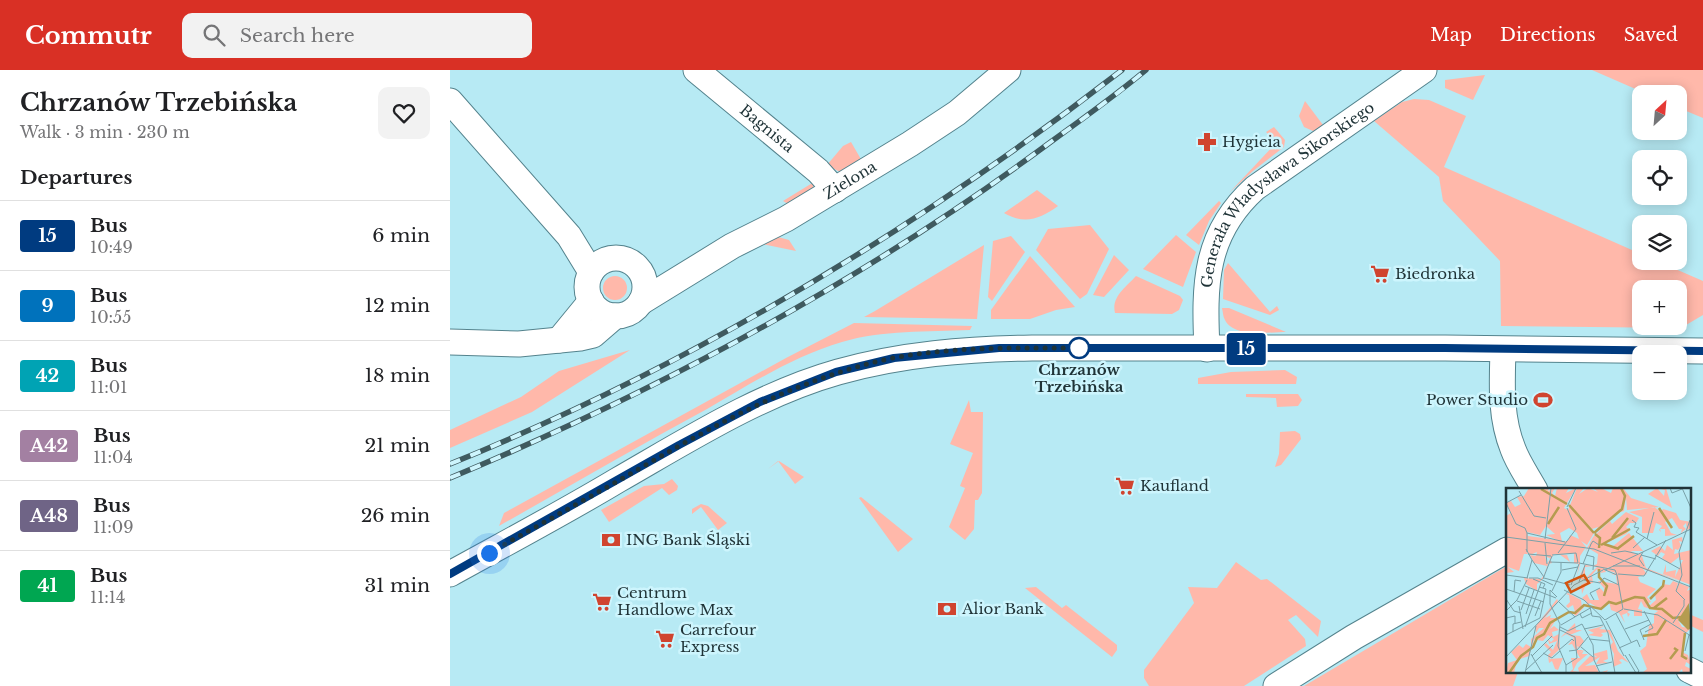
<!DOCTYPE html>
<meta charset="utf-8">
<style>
body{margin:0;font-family:"Libre Baskerville",serif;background:#f2f2f2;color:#202124;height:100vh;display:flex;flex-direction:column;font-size:19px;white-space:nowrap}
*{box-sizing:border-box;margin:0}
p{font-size:16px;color:#757577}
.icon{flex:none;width:28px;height:28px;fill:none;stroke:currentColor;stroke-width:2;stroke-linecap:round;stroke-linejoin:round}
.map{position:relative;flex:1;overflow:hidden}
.details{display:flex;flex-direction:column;background:#fff;width:450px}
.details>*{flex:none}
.badge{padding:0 10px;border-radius:4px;font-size:18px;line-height:32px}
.needle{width:32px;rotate:26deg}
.controls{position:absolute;left:1182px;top:15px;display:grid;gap:10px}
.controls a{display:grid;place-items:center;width:55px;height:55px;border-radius:10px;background:#fff;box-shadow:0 2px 12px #0003;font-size:25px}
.you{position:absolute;width:25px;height:25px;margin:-12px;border:4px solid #fff;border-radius:50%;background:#1a73e8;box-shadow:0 0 0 8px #1a73e833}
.map>.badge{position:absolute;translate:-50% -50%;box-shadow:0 0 0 2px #fff}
h2{padding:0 20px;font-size:19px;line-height:45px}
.round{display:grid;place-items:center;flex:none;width:52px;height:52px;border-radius:10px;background:#f2f2f2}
.head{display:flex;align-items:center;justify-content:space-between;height:85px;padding:0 20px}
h1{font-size:24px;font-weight:800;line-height:38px}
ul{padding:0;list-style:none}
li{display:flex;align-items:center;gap:15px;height:70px;padding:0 20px;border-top:1px solid #e0e0e0}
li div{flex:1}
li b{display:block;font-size:19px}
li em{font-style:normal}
li .badge{min-width:55px;font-weight:700;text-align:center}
header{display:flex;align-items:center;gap:30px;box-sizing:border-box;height:70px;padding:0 25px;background:#d93025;color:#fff}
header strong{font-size:24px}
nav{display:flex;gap:28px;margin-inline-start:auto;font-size:18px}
.search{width:350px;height:45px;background:#f2f2f2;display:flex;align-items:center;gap:12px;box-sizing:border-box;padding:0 18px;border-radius:10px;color:#757577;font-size:19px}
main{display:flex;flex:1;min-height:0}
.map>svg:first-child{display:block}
.green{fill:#ffb8aa;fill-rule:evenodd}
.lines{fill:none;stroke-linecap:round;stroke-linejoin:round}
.minor-casing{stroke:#54838d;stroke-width:27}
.minor{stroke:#fff;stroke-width:25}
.rail-casing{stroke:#3f5a5f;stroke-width:5.5}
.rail{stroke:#cdf5fd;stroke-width:4;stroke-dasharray:11;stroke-linecap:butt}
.line-casing{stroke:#fff;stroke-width:11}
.line{stroke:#003b80;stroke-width:8}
.walk{stroke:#1f3337;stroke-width:5;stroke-dasharray:0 9}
.stop-dot{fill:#fff;stroke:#003b80;stroke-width:2.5}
.labels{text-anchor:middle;stroke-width:5;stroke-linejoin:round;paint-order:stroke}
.street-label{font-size:15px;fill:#1f3337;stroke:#cdf5fd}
.poi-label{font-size:15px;fill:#1f3337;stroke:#cdf5fd;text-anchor:start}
.stop-label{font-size:15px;font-weight:bold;fill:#1f3337;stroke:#cdf5fd}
.inset-river{fill:none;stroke:#b59c50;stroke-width:2.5}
.inset-road{fill:none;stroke:#7aa1a8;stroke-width:1}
.view{fill:#d45510;fill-opacity:0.15;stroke:#d45510;stroke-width:2.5}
.inset-edge{fill:none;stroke:#1f3337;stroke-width:2.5}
</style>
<header>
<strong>Commutr</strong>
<div class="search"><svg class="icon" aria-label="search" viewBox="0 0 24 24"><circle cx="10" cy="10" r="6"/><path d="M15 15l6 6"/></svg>Search here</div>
<nav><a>Map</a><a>Directions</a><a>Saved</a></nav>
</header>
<main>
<section class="details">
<div class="head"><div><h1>Chrzanów Trzebińska</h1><p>Walk · 3 min · 230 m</p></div><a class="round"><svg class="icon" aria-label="heart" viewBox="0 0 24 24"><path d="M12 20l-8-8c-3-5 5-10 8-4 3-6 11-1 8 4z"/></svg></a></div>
<h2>Departures</h2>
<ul>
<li><span class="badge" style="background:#003b80;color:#fff">15</span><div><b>Bus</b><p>10:49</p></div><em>6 min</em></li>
<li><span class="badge" style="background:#0072bc;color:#fff">9</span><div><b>Bus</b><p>10:55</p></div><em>12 min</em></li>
<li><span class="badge" style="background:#00a3b4;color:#fff">42</span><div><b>Bus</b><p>11:01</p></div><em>18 min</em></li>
<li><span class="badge" style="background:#a380a2;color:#fff">A42</span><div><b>Bus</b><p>11:04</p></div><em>21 min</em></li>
<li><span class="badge" style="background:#6f6486;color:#fff">A48</span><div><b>Bus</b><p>11:09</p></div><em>26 min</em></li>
<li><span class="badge" style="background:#00a651;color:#fff">41</span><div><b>Bus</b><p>11:14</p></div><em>31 min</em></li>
</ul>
</section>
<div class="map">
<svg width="1253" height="616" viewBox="0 0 1253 616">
<rect width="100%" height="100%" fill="#b7eaf4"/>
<path class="green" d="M 1142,0 L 1253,0 L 1253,48 L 1229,38 L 1229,24 L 1197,24 Z
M 1035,5 L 1023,30 L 995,18 L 995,10 Z
M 964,29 L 979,30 L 1016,46 L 994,97 L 1191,184 L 1191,191 L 1207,191 L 1253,211 L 1253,245 L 1231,258 L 1051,256 L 1050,191 L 993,131 L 989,107 L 924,51 L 952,32 ZM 1191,219 L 1229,219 L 1229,256 L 1191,256 Z
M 855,31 L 876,59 L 863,61 L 854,57 L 849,46 Z
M 824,57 L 835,70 L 834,77 L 803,101 L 779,123 L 826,73 L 816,62 Z
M 401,72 L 412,91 L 390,102 L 377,95 L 393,76 Z
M 364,112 L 363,119 L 340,135 L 333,131 Z
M 587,120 L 608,136 C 590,149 575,155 554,143 Z
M 769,131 L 771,133 L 759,151 L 749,175 L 736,165 Z
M 640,155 L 659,179 L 637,224 L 630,229 L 586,180 L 598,159 Z
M 726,165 L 746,182 L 733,217 L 693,199 Z
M 561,166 L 575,182 L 542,231 L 538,227 L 543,171 Z
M 328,167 L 339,170 L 346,181 L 312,174 Z
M 534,175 L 527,249 L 414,247 L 425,241 Z
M 664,185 L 679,200 L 654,227 L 643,225 Z
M 580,186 L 625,237 L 606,240 L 580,249 L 541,249 L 541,240 Z
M 778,193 L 820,242 L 827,236 L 829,240 L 820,245 L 773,229 L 774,200 Z
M153 218a12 12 0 1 1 24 0a12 12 0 1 1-24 0Z
M 686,206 L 730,226 L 733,230 L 729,240 L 722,244 L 665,243 C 661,227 676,217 686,206 Z
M 772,238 L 779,238 L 836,262 C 819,262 784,268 775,250 C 773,247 773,242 772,238 Z
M 404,253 L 522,256 L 520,260 C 478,262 432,260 392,272 C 344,286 300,314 257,339 C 187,377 118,417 49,456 L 54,443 L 336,288 Z
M 180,280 L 82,342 L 0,378 L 0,360 L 71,327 L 109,301 Z
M 835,300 L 847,307 L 846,314 L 748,314 L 748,308 L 781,302 Z
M 796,324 L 848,324 L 852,330 L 848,336 L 827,337 L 826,328 L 796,327 Z
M 519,330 L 521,342 L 533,342 L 532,423 L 528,430 L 525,430 L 524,459 L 515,470 L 499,457 L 515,418 L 510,416 L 523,383 L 500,374 Z
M 845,361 L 850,364 L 851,369 L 831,395 L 825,397 L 829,384 L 830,362 Z
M 328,391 L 318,399 L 329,391 L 354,407 L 345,414 Z
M 222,409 L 228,416 L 227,420 L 219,425 L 212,418 L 159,452 L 151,440 L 194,416 L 214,414 Z
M 411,427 L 463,469 L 448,482 L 409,428 Z
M 251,434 L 258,436 L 277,453 L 268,460 L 251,437 L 242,444 L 242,439 Z
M 786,492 L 811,510 L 817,509 L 871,551 L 868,567 L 846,545 L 838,550 L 855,569 L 856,576 L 794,616 L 699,616 L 694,608 L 694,600 L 744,533 L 738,517 L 767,518 Z
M 1057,496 L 1057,602 L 1068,602 L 1063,616 L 854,616 Z
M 586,517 L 612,538 L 616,535 L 667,575 L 667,580 L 662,587 L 575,518 Z
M 1239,544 L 1253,550 L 1253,562 L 1239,555 Z"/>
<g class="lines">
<g class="minor-casing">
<g id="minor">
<path id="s1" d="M 246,0 L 368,101 L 385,120"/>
<path d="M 0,31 L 119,166 L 141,202"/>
<circle cx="166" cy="217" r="29"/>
<path id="s2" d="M 191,232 L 282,176 L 336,149 L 460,74 L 507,43 L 558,0"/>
<path d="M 109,270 L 141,231"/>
<path d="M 0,272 L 69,274 L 130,268 L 143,265 L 165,246"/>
<path id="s3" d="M 757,279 C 754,215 754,164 805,118 L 974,0"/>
<path d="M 1053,280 C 1052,314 1050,347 1063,379 C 1068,393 1078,407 1085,420"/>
<path d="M 0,504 C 56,473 113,443 168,410 C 238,370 310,324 388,302 C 452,284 516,279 582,278 L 995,278 L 1253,281"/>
<path d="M 1239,600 L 1253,607"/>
<path d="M 826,616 L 904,567 L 1057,480"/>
</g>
</g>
<use href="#minor" class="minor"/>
<g class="rail-casing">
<path id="rail" d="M 0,394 C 243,295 465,160 672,0
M 0,408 C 213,319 416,209 602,71 C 634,48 666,25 696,0"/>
</g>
<use href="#rail" class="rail"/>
</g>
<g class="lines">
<g class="line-casing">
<path id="line" d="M 0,504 L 229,375 L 310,332 L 386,302 L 444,288 L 549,278 L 995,278 L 1253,281"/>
</g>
<use href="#line" class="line"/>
<path class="walk" d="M 39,483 C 82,459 125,435 168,411 C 256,360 342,309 443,288 C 506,276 572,278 635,278 L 629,278"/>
</g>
<defs>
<g id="pharmacy-bare" transform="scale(1.5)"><path d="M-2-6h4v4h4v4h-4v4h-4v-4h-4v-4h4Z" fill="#d0442f" stroke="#cdf5fd" stroke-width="2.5" paint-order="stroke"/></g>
<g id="supermarket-bare" transform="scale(1.5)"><path d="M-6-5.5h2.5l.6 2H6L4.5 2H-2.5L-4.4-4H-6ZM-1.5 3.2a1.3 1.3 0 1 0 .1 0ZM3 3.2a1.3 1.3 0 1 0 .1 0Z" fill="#d0442f" stroke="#cdf5fd" stroke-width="2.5" paint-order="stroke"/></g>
<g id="stadium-bare" transform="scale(1.5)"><path d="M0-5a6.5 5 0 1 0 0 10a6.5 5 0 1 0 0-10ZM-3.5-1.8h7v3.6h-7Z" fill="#d0442f" stroke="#cdf5fd" stroke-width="2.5" paint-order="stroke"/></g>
<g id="bank-bare" transform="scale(1.5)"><path d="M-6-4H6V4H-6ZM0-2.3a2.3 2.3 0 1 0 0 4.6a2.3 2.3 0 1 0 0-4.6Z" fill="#d0442f" stroke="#cdf5fd" stroke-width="2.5" paint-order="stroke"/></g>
</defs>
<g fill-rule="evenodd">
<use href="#pharmacy-bare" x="757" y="72"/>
<use href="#supermarket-bare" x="930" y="204"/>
<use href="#stadium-bare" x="1093" y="330"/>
<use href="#supermarket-bare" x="675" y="416"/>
<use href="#bank-bare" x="161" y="470"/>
<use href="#supermarket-bare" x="152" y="532"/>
<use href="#bank-bare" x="497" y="539"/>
<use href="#supermarket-bare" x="215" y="569"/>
</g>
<circle class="stop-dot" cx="629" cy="278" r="10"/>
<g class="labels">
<g class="street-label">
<text dy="5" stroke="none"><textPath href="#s1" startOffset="92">Bagnista</textPath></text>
<text dy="5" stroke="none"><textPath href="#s2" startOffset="242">Zielona</textPath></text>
<text dy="5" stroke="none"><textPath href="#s3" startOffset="190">Generała Władysława Sikorskiego</textPath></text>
</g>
<g class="poi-label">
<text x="772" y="77">Hygieia</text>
<text x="945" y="209">Biedronka</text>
<text x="1078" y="335" text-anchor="end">Power Studio</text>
<text x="690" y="421">Kaufland</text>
<text x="176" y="475">ING Bank Śląski</text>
<text x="167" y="528">Centrum<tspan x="167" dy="17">Handlowe Max</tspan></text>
<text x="512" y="544">Alior Bank</text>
<text x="230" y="565">Carrefour<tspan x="230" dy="17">Express</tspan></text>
</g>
<g class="stop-label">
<text x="629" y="305">Chrzanów<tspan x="629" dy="17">Trzebińska</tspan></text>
</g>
</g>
<g transform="translate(1056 418)">
<rect width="185" height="185" fill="#b7eaf4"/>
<path d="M 23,0 L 43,0 L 42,3 L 49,0 L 46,5 L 49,8 L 51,0 L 63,0 L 60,5 L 70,0 L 58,20 L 62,22 L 71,0 L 78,0 L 73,6 L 82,0 L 92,4 L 87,0 L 95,0 L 105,5 L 107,0 L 117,0 L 125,10 L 153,19 L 121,22 L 120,9 L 118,23 L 111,25 L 89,44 L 92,39 L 86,41 L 78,34 L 88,45 L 81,57 L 75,53 L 80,59 L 74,68 L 74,76 L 71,88 L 73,76 L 68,75 L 68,65 L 54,66 L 61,67 L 64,74 L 53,66 L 48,66 L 45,71 L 39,68 L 41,76 L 44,71 L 46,75 L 42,76 L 37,91 L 31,96 L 31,103 L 20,96 L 18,90 L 35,91 L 38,87 L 41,78 L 28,75 L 24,67 L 30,68 L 31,64 L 24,67 L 21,63 L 22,66 L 18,66 L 13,83 L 2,79 L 8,84 L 0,85 L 0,28 L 5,25 L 0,15 L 5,13 L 9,19 L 15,16 L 11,9 L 18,8 ZM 40,38 L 49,46 L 40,47 L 51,52 L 22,48 L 21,44 L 34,47 ZM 63,40 L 71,45 L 73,51 L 64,47 L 62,53 L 56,53 L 54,45 ZM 151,0 L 158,8 L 159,2 L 155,1 L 160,0 L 166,20 L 142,6 ZM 148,19 L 155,24 L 157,21 L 170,25 L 174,32 L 185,34 L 185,40 L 181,42 L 180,35 L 177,38 L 180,41 L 175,45 L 176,41 L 173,41 L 166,30 L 159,34 L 165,45 L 171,47 L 159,48 L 159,41 L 154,41 L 155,44 L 153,42 L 156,38 L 150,35 L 147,45 L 136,45 L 136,29 L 123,24 ZM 120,24 L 133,30 L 130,35 L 124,35 L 120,39 L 124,42 L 120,46 L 98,56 L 106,59 L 123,45 L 137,63 L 125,63 L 131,67 L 135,65 L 140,80 L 173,93 L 137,81 L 141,86 L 132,89 L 134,94 L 150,101 L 141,109 L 145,114 L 140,116 L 142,119 L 150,112 L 149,107 L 157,99 L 156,96 L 164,97 L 167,93 L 172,95 L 170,102 L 173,95 L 183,99 L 181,103 L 185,101 L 185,114 L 172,132 L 176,139 L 185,140 L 179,146 L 176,164 L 182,167 L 183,172 L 185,160 L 185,177 L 180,174 L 179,178 L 185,181 L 183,185 L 177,185 L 176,181 L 172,185 L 136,185 L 141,181 L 134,163 L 140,158 L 143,138 L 148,135 L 148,126 L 152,123 L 138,119 L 135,113 L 132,121 L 136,122 L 136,128 L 128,128 L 128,122 L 125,122 L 121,124 L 124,126 L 122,129 L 121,125 L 116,127 L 119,135 L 113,125 L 105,122 L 103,113 L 94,121 L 84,115 L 80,118 L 81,114 L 76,110 L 81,106 L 84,112 L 93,112 L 90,103 L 94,100 L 98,104 L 98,100 L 92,93 L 111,96 L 110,87 L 105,86 L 110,85 L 100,82 L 104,79 L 98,81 L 100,84 L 94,85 L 97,82 L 92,85 L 91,81 L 85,88 L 86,88 L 87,95 L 80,96 L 76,106 L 75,97 L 83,93 L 83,90 L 86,91 L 83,89 L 77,92 L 74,90 L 74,87 L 79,77 L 87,78 L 79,79 L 79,87 L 76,90 L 80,90 L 91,79 L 87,78 L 91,76 L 92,66 L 82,60 L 79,64 L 87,49 L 104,33 L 106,36 ZM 176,49 L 177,54 L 173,53 L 175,58 L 172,62 L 169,61 L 168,66 L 185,62 L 185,97 L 157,86 L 160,76 L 160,84 L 170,82 L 169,89 L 177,72 L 173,72 L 173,69 L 164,76 L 156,70 L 159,66 L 155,64 L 152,68 L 145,63 L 154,58 L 159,63 L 161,57 L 167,62 L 166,52 ZM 62,105 L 75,112 L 76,119 L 79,118 L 70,128 L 66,125 L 69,124 L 67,117 L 62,120 L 60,118 L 64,114 L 63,107 L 60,106 ZM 51,111 L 52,113 L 39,130 L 45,127 L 44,130 L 51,130 L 44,141 L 48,138 L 53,142 L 46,144 L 47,149 L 53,146 L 54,161 L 43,171 L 57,170 L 52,182 L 49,181 L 46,173 L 43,175 L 42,167 L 45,164 L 38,157 L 40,155 L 47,162 L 51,153 L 43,156 L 42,151 L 45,154 L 48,151 L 42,147 L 37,153 L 31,152 L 33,148 L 28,152 L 23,168 L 11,172 L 8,185 L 0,185 L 2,175 L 11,172 L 5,164 L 13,157 L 17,160 L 20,156 L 25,159 L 25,151 L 38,140 L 33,140 L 30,145 L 29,139 ZM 69,135 L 70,142 L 76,142 L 64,147 L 74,148 L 78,153 L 74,160 L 71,158 L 72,162 L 77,162 L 73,165 L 78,162 L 76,166 L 82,166 L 71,175 L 67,183 L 73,184 L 72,180 L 84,168 L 91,169 L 87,166 L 101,162 L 102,171 L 97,173 L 102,175 L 90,176 L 94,169 L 79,178 L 89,177 L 93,185 L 102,182 L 100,185 L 63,185 L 67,181 L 65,170 L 74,170 L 66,156 L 62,157 L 68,150 L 60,146 L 54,150 ZM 98,138 L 93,141 L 104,142 L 112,163 L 123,175 L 116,171 L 113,172 L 116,175 L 107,179 L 108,166 L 104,158 L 107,154 L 102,144 L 95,145 L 97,147 L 95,149 L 82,147 L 88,145 L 82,142 Z" fill="#ffb8aa" fill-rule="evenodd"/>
<path d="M 183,115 L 185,140 L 182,142 L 172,132 Z" fill="#b59c50"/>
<path class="inset-river" d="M 35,1 L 61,16M 63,17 L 88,45M 153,20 L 166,40M 42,36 L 53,19M 88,45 L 116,21 L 119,8 L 115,0M 89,46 L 94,50 L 93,60M 106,50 L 122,30M 98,56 L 113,61M 95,57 L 124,41M 111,61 L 128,48M 93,81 L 93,89 L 101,98 L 98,108M 144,111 L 157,98 L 158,92M 148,120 L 161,110M 179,145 L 176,168 L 181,171M 137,148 L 151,146 L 160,132M 164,171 L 171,162 L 168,160M 3,185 L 15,168 L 27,159 L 31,150 L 38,146 L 44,135 L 63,124 L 69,125 L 78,117 L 95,121 L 103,114 L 110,116 L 129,109 L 138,110 L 144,120 L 156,121 L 167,130 L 176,129"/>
<path class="inset-road" d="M 164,0 L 166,5 L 176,1M 176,0 L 185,20M 13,3 L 28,28 L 40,30M 0,15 L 10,36 L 19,40 L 21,45 L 59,54M 0,15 L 15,7M 61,19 L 70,0M 126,32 L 130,35 L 128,39 L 133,40 L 130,44 L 151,57M 0,49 L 88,61 L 185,99M 39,51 L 45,0M 141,51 L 148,24M 39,55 L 41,76M 127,60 L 139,49M 20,61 L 26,72 L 21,90M 21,64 L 21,45M 137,64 L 133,71 L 138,78M 52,65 L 70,41 L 61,20M 105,65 L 119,63 L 132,66M 22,66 L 45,68M 46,67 L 70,65 L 72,75M 80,67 L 88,69 L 87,82M 135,67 L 150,71M 149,67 L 174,81M 26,72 L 38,89M 43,74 L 72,75M 73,75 L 109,82 L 111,87M 77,76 L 85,56 L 87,53 L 93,57M 107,78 L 134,78M 97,81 L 111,87 L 117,121M 56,82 L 72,79M 99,82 L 185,41M 112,86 L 138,88 L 160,52M 0,87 L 22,90M 23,90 L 32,90 L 47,97M 38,90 L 64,97M 27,91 L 39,96 L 37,100M 37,91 L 46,68M 78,92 L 94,95 L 98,90 L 113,97M 73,94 L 79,77M 65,97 L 73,76M 19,98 L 50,110M 0,101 L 38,114M 58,102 L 78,112 L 99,132M 46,103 L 55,84 L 55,75M 8,104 L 9,92 L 15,93M 51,109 L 44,102 L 44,116 L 54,136 L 52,158 L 60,177 L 60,185M 0,111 L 8,123 L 15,125M 88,112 L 84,105 L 94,100M 179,112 L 170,103 L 176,87 L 173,64 L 184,32M 11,113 L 34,121M 53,114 L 69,129M 13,118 L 17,141M 84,119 L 86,128 L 94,129 L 102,145 L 109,185M 118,121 L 152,127 L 185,148M 15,122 L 23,100M 0,123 L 11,112 L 21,92M 138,123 L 147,140 L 139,144M 20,126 L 28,102M 74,126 L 76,130 L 86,125M 110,126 L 125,154M 29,128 L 35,113M 0,130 L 9,128 L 9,135M 99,132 L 117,121M 100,133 L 118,168M 167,135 L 178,118 L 178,112M 55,137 L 86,119M 19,139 L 35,95M 54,139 L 62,143 L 76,136 L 87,157 L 88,172 L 94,185M 78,141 L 97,137M 119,141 L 143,132M 54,142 L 69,149M 7,144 L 7,136 L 15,134M 0,147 L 34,130 L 40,101 L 33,99M 83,151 L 103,153M 138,152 L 134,142 L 145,136M 75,159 L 87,169M 113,160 L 131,152 L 134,159M 53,162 L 66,151 L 68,153M 63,163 L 71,162 L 82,149M 179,163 L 183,147M 37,165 L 46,170 L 54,163M 25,166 L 36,185M 123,166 L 133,183 L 131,185M 119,167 L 130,185M 26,168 L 46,148M 0,169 L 68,97 L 97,82M 60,177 L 71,170 L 69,149M 90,178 L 106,174M 20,182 L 47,157M 19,185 L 30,138"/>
<path class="view" d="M 78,87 L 83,95 L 65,104 L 60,95 Z"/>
<rect width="185" height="185" class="inset-edge"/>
</g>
</svg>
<div class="controls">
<a><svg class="needle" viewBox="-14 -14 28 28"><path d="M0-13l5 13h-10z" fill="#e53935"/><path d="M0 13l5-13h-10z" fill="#757577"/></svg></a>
<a><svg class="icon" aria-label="locate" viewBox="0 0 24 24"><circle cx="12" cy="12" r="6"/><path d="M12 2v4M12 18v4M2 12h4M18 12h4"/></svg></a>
<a><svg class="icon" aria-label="layers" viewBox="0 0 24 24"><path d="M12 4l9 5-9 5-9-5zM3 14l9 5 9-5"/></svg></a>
<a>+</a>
<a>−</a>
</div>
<div class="you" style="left:39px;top:483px"></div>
<b class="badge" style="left:796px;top:279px;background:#003b80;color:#fff">15</b>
</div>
</main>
